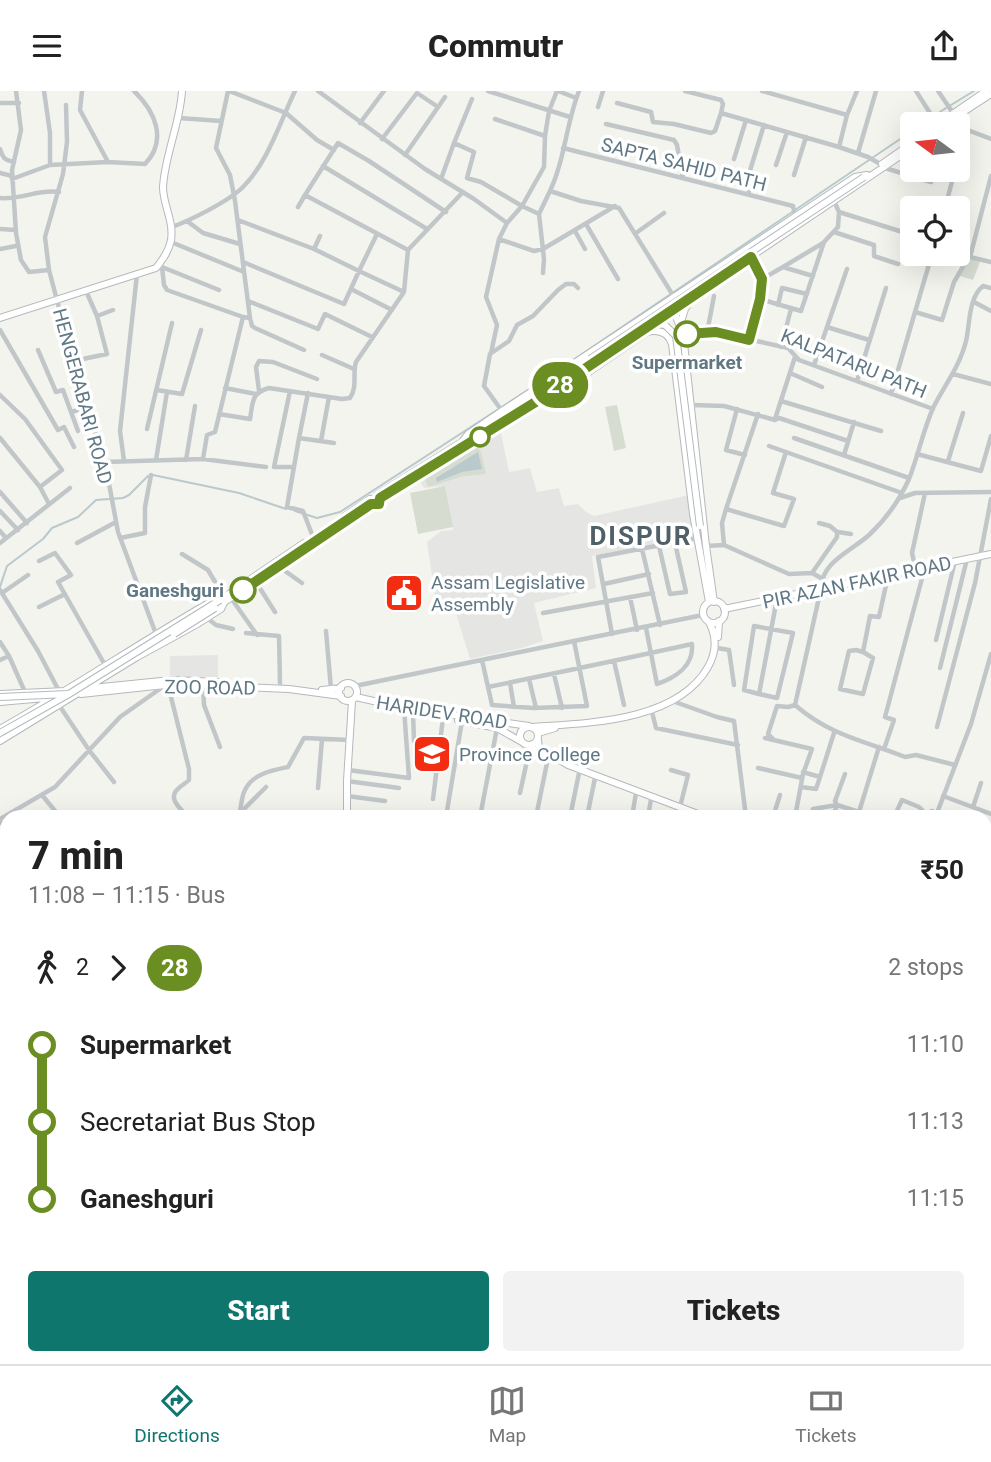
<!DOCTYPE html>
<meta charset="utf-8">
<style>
body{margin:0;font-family:Roboto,sans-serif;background:#f2f2f2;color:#222;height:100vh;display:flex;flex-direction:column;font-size:26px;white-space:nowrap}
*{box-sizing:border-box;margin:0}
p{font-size:23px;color:#767676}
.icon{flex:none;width:38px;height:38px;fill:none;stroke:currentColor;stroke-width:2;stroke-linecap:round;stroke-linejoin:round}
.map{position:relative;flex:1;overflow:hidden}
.sheet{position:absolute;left:0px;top:719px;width:992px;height:555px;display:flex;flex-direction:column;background:#fff;border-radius:21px 21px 0 0;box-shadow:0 7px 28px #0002}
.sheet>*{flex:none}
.badge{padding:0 14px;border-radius:23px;font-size:24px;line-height:46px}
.needle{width:46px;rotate:285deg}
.buttons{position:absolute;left:900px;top:21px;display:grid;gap:14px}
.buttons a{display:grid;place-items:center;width:70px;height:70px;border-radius:7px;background:#fff;box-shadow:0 7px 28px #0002;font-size:35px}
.map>.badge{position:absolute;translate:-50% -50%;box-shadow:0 0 0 4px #fff}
.legs{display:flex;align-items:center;gap:10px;height:77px;padding:0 28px;font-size:23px}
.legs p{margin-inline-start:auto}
.head{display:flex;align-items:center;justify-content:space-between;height:119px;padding:0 28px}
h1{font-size:38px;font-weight:800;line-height:52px}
.cta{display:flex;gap:14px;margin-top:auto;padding:14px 28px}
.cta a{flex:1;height:80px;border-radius:7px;background:#0f766e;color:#fff;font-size:28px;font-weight:800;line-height:80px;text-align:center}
.cta a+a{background:#f2f2f2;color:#222}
ul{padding:0 28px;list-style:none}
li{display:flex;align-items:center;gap:24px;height:77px;font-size:26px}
li i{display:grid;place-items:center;width:10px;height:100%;margin:0 9px;background:currentColor}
li i::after{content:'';width:18px;height:18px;margin:-9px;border:5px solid;border-radius:50%;background:#fff}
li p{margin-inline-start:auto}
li:first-child i{background:linear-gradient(#0000 50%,currentColor 0)}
li:last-child i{background:linear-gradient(currentColor 50%,#0000 0)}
header{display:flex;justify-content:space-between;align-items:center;height:91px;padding:0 28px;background:#fff;font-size:32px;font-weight:800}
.tabs{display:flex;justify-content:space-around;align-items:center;height:98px;border-top:2px solid #e0e0e0;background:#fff;font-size:19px;color:#767676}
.tabs a{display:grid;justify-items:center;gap:4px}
.tabs .selected{color:#0f766e}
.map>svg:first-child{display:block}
.built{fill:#e5e5e3}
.green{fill:#d6dcd0}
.water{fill:#b9c9cc}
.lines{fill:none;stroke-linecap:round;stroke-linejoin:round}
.stream{stroke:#b9c9cc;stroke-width:2}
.major-casing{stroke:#b4b9bc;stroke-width:8}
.minor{stroke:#c1c6c9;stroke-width:4.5}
.major{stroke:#fff;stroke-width:6}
.major-bridge-casing{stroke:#b4b9bc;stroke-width:8;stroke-linecap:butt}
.major-bridge{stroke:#fff;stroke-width:6}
.line-1-casing{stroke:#fff;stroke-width:16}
.line-1{stroke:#6b8e23;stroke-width:10}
.stop-1-dot{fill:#fff;stroke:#6b8e23;stroke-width:3.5}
.labels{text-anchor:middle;stroke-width:7;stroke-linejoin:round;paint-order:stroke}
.street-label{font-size:19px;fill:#607884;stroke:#fff}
.stop-label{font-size:19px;font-weight:bold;fill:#607884;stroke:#fff}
.poi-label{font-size:19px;fill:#607884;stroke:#fff;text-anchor:start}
.district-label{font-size:26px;font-weight:bold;letter-spacing:2px;fill:#4f6068;stroke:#fff}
</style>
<header><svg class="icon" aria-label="menu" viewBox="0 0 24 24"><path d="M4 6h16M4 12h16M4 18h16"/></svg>Commutr<svg class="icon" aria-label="share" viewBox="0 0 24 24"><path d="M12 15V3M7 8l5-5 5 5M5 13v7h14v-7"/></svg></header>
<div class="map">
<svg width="991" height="1273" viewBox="0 0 991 1273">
<rect width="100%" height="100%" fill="#f4f4ef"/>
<path class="built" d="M 501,342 L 509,381 L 530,377 L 537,401 L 559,397 L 564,415 L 578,413 L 586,421 L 594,425 L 689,404 L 698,445 L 592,465 L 596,497 L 534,512 L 543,550 L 522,557 L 470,568 L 455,519 L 436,512 L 427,451 L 441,440 L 453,439 L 445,395 L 424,397 L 419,389 Z
M 218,564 L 218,586 L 170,587 L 170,565 Z"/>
<path class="green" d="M 970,167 L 980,171 L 973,189 L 960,185 Z
M 617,314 L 626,357 L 614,360 L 605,316 Z
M 476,355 L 481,360 L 486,383 L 464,385 L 428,396 L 424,386 L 460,361 Z
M 445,395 L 453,436 L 418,443 L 410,402 Z"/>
<path class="water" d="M 478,361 L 482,378 L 462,381 L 437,391 L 436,387 Z"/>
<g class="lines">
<path class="stream" d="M 951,14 L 974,0
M 922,33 L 946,17
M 153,384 L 239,402 L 286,418
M 295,420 L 317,427 L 340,421 L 548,286 L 912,40
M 0,496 L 7,475 L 43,448 L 52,437 L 78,426 L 96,409 L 123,407 L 129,404 L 148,385
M 655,1267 L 660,1273"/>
<g class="major-casing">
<path id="major" d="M 938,33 L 986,0
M 945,33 L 991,3
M 882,73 L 912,52
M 671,214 L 683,243 L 706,455 L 714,511
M 0,227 L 156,177 C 163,168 169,160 171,149 C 174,130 163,114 163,96 C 165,63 180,33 182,0
M 680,234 L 685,218 L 693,207
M 536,312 L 545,311 L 647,241 C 659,238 668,241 672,253 L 693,423 L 709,511
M 474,344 L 590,268
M 461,352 L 468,343 L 502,320 L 855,86 L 867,84
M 377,404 L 459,353
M 345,425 L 370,408
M 223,507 L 304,452
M703 521a11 11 0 1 1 22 0a11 11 0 1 1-22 0Z
M 220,514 L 371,413 L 379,413 L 380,407 L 534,312 L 912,57
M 724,518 L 991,463
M 718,546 L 719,530
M339 601a9 9 0 1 1 18 0a9 9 0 1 1-18 0Z
M 92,597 L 171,589 L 217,591
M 322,599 L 341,597
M 0,603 L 66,600
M 81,603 L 174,593 L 289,598 L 341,605
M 356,606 L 404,617 L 529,635
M 0,611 L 45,607
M 458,629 L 497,637 L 522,651
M520 645a9 9 0 1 1 18 0a9 9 0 1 1-18 0Z
M 532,636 C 587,632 677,631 708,576 C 717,560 717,546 709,531
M 0,638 C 75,596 145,548 219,506 L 224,507
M 538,642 L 555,637
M 538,649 L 539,657 L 568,674 L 706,726
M 0,650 L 137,566 L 199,532 L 221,518 L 224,512
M 528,654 L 542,663
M 347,726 L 347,690 L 352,610
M 985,821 L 991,822
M 223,1273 L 225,1267"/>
</g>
<path class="minor" d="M 16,0 L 21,39 L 12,79 L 16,142 L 21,169 L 29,181 L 49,179
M 44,0 L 50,42 L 50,74
M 229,0 L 286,22 L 317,49 L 334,59
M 318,0 L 425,78 L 474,108 L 507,132 L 499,148 L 534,160 L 543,158 L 615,115
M 488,0 L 570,26
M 558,0 L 576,7
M 579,0 C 566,33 565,68 550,100 L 581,110 L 619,117 L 674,206
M 685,0 L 721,9 L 723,13 L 721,22 L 839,56 L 868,66 L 882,74
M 762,0 L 847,24 L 839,56
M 916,0 L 937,33
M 938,0 L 953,22
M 472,8 L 454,52 L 474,61 L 467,87 L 481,91 L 522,115 L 507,132
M 0,12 L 19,12
M 617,12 L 651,21 L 653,31 L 674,33 L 711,42 L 715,40 L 721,22
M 66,14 L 67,51 L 63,83 L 45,146 L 49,179 L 82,304 L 105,371 L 118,441 L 156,543
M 598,16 L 603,0
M 847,24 L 857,0
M 179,27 L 221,30
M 495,28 L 545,45 L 544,76 L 522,115 L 539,123 L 550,100
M 360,32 L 384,0
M 606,33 L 674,49 L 677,54 L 683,87
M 957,35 L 991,48
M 545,45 L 549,20 L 557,0
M 382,48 L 417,2 L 438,16
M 563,57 L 793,115 L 795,124
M 0,58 C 3,67 4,69 14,71
M 858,62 L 876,0
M 405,64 L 445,6
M 734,68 L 746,29
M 108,71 L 145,73 C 168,49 155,20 134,0
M 776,74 L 787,41
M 323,75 L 427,138
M 885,77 L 931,91
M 0,82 L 12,85
M 794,84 L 806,46
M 991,85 L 970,166 L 991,171
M 12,88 L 50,74 L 108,71 L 80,19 L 82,0
M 441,88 L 454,52
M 749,104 L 748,86 L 764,34
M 0,107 C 20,109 39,98 59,101
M 298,116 L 305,104
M 945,117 L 955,79
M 446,121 L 369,70 L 338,52 L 305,104 L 408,159 L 463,101
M 839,121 L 912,144
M 539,123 L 544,168 L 543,182
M 238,129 L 314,158 L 359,180 L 377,143
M 187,130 L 203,142 L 240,153
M 586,133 L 618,188
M 172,136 C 191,129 229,110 243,96 C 268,71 280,31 295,0
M 0,138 L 16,139
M 575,140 L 585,158
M 834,141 L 874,154 L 874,165 L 898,173
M 636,142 L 664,122
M 171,151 L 244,181
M 0,158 L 16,155
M 314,158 L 320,145
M 243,171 L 344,213 L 359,180 L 404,201
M 162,176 L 164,194 L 167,199 L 243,226
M 162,176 L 219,199
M 783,176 L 823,152
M 847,178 L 827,236 L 869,249
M 762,188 L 783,176 L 813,185
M 351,198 L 392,219
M 760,208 L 801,220 L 824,151 L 838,136 L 839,121 L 834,110
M 248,210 L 318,238 L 325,223 L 372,246
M 974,211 L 991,220
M 778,214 L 782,197 L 807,203
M 915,221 L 942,229 L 954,191 L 971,162 L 957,158
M 97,225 L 113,219
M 250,227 L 252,235 L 255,237 L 304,259
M 0,239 L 58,339 L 64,336 L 74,356
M 707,242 L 714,205
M 683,243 L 716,241 L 788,257 L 799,269 L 933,318
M 749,249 L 760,208 L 762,188 L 751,166
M 781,256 L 791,218
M 38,259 L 56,301 L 63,299 L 71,321
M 491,262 L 497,234 L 486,206 L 499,148
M 322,264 L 354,278
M 73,270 L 107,263 L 97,225 L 86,200
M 814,274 L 827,236
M 790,282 L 822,296
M 953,283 L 991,293
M 857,290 L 886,197
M 225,297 L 256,303
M 157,299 L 182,303 L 201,239
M 259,300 L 256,276 L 259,270 L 273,271 L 317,288
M 290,300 L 274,376 L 294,376
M 308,302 L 299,347 L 334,352
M 891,303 L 932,163
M 0,304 L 25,328 L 62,379 L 40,396 L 0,347
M 781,310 L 881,340
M 692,314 L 724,315 L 775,329 L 779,327 L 848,350
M 737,318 L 726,359 L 745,364
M 502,320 L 484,295 L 490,263 L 509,250 L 517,234 L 533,225 L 558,199 L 566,193 L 574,193 L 578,197
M 219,323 L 250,328 C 253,311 251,302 269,297 L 342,308 L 350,307 C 358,295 352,284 356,271 L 404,201 L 408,159
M 775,328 L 795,266
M 147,338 L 172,232
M 78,340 L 71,321 L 86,317
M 299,347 L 287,416 L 303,420 L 313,446
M 794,347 L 909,387
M 321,350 L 329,306
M 769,355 L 902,402
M 917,363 L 981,380 L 991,345
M 844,364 L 854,331
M 203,368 L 207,344 L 215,341 L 243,226 L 250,227 L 235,110 L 230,84 L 216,57 L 228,0
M 156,369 L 167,301
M 186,369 L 195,315
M 124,370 L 120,340 L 137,183
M 948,370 L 963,322
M 105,371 L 203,368 L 266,376
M 40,396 L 49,413
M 0,401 L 27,432
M 900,407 L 915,402 L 991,401
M 726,418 L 758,323
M 0,420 L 18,439
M 0,440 L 6,447
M 838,441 L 851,443
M 120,447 L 145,442 L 145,416 L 151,384
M 0,452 L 70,397
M 77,452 L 116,431
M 724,454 L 789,483 L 812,482 L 823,488
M 659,455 L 670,503 L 686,501 L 675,452
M 706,455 L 724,454 L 722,432 L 726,418 L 784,435 L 794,408 L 773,402 L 786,361
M 642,458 L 660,534
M 182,463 L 208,479 L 224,506
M 39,470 L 55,462 L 71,484 L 58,491 L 105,574
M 278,475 L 302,492
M 915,475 L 912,462 L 925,402
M 812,482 L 837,446 L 837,441 L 830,435 L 819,432
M 256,491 L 275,521
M 604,493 L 649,483
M 822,498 C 819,472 853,459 869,444 C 885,429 900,408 909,388 C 918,365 923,340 933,317 C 944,295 960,275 966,250 C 970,234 968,207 983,195 L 991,197
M 0,499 L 38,560 L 59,600
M 2,502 L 28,484
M 630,506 L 637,539
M 231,507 L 257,544
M 39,516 L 65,503
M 543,522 L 653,502
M 207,527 L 216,534 L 233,538
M 326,540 L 331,598
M 246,542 L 279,545 L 280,592
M 612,543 L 598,466 L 698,447
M 936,549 L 954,474
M 0,551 L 9,565
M 717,557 L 729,559 L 734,594
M 856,559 L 863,561 L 873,567 L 863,603 L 840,598 L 849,560 Z
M 863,561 L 870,525 L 879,526 L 888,485
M 0,569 L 9,565 L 25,601
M 482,569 L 492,614 L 534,617 L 587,615 L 574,550 L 703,524
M 614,570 L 624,614
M 940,577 L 966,472
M 554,583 L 562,617
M 529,588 L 536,617
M 510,592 L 514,616
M 168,594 L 189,678 L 189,689 C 186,692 182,694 179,697 C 166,707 181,718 188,726
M 203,594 L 204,614 L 220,656
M 355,595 L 574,550
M 488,596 C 556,582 624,568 692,553 C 694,575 675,587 657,593 L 646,537
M 759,603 L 744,599 L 754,535 L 793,542 L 777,607 L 759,603 L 776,513 L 776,511
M 673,608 L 675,611 L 717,626 L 734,630 L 746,726
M 59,614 L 89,659 L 114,691
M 795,614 C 831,645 862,649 905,666 L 916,664 L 955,674
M 795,614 L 820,502
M 652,621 L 656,637 L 738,654
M 413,622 L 414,650
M 937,636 L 975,492 L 991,408
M 765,647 L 812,658 L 803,683 L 795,726
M 773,648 L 768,643 L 777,615 L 788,616 L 795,614
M 884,658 L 894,629 L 885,626 L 924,480
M 758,677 L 802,687
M 348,679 L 409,687 L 404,617
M 671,679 L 688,684 L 680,716
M 803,681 L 820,686 L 834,642
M 347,690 L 399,697
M 801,696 L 816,698 L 820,686
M 318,697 L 322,648
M 520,702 L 530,656
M 42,704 L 60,726
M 347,705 L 385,710
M 943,705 L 991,723
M 433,708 L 443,627
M 973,716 L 981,692
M 242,720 L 266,696
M 239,726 C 241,718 241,706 245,699 C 252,683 273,679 288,676 L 304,647 L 350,649
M 446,726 L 462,630
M 480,726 L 497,637
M 536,726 L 548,667
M 570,726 L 579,682
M 587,726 L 595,687
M 632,726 L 636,702
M 648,726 L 651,708 L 654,705
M 773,726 L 780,704
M 810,726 L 813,718 L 837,714 L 835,710 L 845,683
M 833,726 L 837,714 L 859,721 L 879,656
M 894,726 L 902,709 L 919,716 L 926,723
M 925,726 L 926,723 L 932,720 L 937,722 L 971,633 L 991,563
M 0,728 L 55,696 L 120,626 L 164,595
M 0,729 L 7,740
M 985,786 L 991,787
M 0,801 L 7,809
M 0,855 L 4,852
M 985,880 L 991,857
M 0,935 L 7,933
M 0,969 L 7,982
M 0,989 L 7,984
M 985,1001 L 991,1002
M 0,1008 L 7,1010
M 985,1048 L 991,1025
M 4,1076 L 7,1067
M 985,1105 L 991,1106
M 0,1114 L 7,1124
M 0,1177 L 7,1176
M 985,1177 L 991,1179
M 985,1210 L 991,1195
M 985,1245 L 991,1247
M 41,1267 L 43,1273
M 125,1267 L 129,1273
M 270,1267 L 271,1273
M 353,1267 L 364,1270 L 365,1268
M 430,1267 L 462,1273
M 559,1267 L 580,1273
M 593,1267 L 602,1273
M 651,1267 L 655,1273
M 737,1267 L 753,1273
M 818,1267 L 832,1273
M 850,1267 L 851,1273
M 939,1267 L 948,1271
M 967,1267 L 978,1273
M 896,1270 L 897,1267
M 166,1273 L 167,1267
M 292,1273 L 293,1267
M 364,1273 L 364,1270 L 379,1273
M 412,1273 L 414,1267
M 639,1273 L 641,1267
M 691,1273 L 693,1267
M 727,1273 L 730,1267
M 758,1273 L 761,1267
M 795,1273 L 798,1267"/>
<use href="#major" class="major"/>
<g class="major-bridge-casing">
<path id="major-bridge" d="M 646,231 L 665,234 L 676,245 L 700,435
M 590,268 L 864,86
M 174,543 L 215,517
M 0,606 L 68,603
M 0,642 L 69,603 L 220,509"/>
</g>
<use href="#major-bridge" class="major-bridge"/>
</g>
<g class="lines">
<g class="line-1-casing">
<path id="line-1" d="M 243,499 L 371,413 L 379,413 L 380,407 L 534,312 L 751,166 L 762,188 L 760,208 L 749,249 L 716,241 L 687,243"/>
</g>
<use href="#line-1" class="line-1"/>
</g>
<defs>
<g id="civic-square" transform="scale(2.0125)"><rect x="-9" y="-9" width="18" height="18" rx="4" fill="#f32d11" stroke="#fff"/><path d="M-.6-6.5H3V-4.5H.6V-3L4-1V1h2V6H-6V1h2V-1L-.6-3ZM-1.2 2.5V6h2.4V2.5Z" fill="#fff"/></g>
<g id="university-square" transform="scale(2.0125)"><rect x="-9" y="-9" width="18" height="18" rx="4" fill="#f32d11" stroke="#fff"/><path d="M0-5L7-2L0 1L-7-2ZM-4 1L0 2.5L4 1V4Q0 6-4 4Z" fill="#fff"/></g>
</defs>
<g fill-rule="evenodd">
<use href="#civic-square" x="404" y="502"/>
<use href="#university-square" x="432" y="663"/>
</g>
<g class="stop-1-dot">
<circle cx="687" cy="243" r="12"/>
<circle cx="480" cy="346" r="9"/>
<circle cx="243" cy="499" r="12"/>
</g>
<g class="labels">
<g class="street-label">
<text transform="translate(684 73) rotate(14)" y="7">SAPTA SAHID PATH</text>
<text transform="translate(854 272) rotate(22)" y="7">KALPATARU PATH</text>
<text transform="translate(83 305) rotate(75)" y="7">HENGERABARI ROAD</text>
<text transform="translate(857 491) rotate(-12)" y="7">PIR AZAN FAKIR ROAD</text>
<text transform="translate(210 596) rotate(1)" y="7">ZOO ROAD</text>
<text transform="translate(442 621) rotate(9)" y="7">HARIDEV ROAD</text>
</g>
<g class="stop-label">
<text x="687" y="278">Supermarket</text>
<text x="224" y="506" text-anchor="end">Ganeshguri</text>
</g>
<g class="poi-label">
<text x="431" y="498">Assam Legislative<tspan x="431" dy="22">Assembly</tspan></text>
<text x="459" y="670">Province College</text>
</g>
<g class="district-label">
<text x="641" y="454">DISPUR</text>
</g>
</g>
</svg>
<div class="buttons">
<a><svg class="needle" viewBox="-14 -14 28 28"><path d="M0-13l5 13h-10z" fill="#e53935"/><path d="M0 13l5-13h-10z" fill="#767676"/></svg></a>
<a><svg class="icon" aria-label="locate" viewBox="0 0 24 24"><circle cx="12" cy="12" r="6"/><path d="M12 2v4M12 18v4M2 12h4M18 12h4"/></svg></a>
</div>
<b class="badge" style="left:560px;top:294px;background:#6b8e23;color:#fff">28</b>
<section class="sheet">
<div class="head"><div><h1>7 min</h1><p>11:08 – 11:15 · Bus</p></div><b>₹50</b></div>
<div class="legs"><svg class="icon" aria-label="walk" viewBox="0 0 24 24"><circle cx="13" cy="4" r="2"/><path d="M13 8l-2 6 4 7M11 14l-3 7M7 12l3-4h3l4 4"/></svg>2<svg class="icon" aria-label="forward" viewBox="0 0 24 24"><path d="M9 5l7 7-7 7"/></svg><b class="badge" style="background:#6b8e23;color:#fff">28</b><p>2 stops</p></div>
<ul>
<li><i style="color:#6b8e23"></i><b>Supermarket</b><p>11:10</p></li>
<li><i style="color:#6b8e23"></i><span>Secretariat Bus Stop</span><p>11:13</p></li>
<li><i style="color:#6b8e23"></i><b>Ganeshguri</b><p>11:15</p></li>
</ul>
<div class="cta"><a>Start</a><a>Tickets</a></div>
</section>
</div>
<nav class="tabs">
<a class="selected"><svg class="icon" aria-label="directions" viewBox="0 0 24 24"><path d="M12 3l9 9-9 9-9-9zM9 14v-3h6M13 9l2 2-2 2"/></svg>Directions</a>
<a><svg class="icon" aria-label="map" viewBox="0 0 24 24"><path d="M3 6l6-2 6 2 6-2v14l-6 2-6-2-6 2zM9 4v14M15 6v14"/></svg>Map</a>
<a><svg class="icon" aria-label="tickets" viewBox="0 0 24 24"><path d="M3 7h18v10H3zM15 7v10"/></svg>Tickets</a>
</nav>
